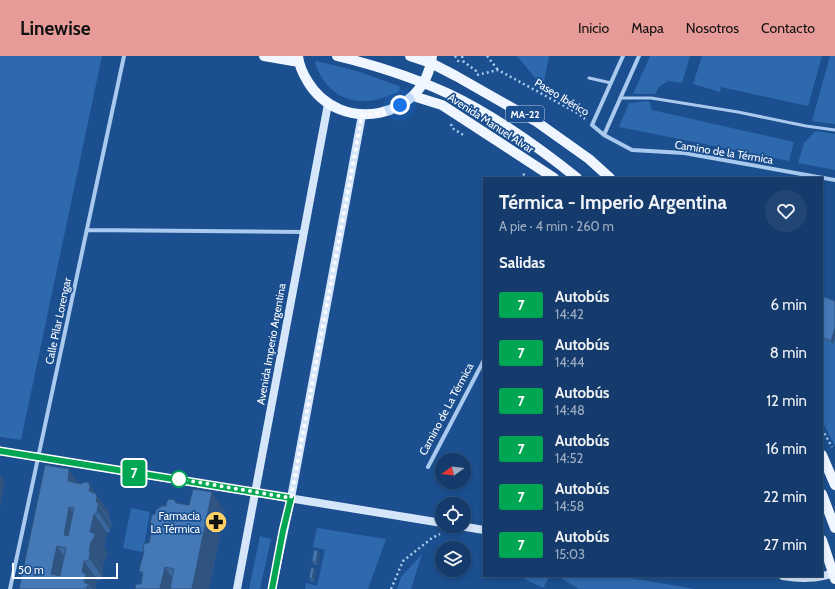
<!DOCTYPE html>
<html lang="es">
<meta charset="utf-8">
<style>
body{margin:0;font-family:Cabin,sans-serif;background:#214673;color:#f1f3f6;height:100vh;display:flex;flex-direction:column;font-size:15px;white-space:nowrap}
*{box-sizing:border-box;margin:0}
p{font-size:13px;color:#9dadc1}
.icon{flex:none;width:22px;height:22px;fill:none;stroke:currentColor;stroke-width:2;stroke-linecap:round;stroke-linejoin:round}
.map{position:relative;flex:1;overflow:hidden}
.sheet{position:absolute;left:483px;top:121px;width:340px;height:400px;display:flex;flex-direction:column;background:#143b6b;border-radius:0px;box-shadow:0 2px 6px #0003,0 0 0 1px #33557e}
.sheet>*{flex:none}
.badge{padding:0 8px;border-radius:3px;font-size:14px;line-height:26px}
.needle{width:26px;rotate:256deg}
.buttons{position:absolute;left:435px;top:397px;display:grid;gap:8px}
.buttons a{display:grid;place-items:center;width:36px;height:36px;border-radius:50%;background:#143b6b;box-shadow:0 2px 6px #0003,0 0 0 1px #33557e;font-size:20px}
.scale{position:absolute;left:12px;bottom:10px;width:106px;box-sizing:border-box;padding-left:4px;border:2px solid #fff;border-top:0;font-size:11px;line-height:14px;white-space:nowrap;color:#fff;-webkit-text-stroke:3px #1b4f8f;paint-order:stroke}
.you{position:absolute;width:20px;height:20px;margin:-10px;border:3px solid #fff;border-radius:50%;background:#1a73e8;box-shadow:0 0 0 6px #1a73e833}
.map>.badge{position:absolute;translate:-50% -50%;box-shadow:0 0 0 2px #fff}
h2{padding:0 16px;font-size:15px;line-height:36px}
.round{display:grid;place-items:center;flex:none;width:42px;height:42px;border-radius:21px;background:#214673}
.head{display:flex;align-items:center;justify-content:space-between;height:68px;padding:0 16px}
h1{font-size:19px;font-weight:800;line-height:30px}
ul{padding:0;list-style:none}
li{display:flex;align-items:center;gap:12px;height:48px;padding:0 16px}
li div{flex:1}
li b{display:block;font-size:15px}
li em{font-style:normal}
li .badge{min-width:44px;font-weight:700;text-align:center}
header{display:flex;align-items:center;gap:24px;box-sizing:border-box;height:56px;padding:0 20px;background:#e69b98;color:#111}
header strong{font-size:19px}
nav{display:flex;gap:22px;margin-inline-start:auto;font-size:14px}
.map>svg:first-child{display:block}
.green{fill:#2e69ad}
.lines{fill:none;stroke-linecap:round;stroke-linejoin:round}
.path{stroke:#a9c9ee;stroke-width:2.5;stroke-dasharray:2 3;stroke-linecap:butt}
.lane{stroke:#a9c9ee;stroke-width:3}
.street{stroke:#a9c9ee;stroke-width:4}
.secondary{stroke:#d6e6fa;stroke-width:8}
.primary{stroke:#f0f6ff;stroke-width:10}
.wall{fill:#3a679d}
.shaded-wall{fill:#305480}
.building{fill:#4478b7;stroke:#305480;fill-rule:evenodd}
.line-casing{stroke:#fff;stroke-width:9}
.line{stroke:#00a651;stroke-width:6}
.walk{stroke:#fff;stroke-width:4;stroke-dasharray:0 7.2}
.stop-dot{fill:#fff;stroke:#00a651;stroke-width:2}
.labels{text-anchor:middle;stroke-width:3.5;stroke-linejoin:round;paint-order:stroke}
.shield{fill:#1b4f8f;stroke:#bbcadd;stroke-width:1}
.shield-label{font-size:10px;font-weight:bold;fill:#fff}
.street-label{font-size:11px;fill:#fff;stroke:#1b4f8f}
.poi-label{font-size:11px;fill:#fff;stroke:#1b4f8f;text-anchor:end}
</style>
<header>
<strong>Linewise</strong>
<nav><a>Inicio</a><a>Mapa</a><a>Nosotros</a><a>Contacto</a></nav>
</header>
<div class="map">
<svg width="835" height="533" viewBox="0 0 835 533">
<rect width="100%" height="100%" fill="#1b4f8f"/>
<path class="green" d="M 0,0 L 102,0 L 21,384 L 0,381 Z
M 517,0 L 549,0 L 543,31 Z
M 650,0 L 690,0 L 682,27 L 668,25 L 659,31 L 655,38 L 633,38 Z
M 702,0 L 822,0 L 808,50 L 721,31 L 720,36 L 693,28 Z
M 830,0 L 835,0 L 835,68 L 812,65 Z
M 317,5 L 357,15 L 399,30 L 400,32 L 399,35 C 364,54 329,47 315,7 Z
M 649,45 L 652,54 L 794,86 L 789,105 L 619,71 L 629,47 Z
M 816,75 L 835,78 L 835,114 L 798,107 L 804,87 Z
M 835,281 L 835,390 L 822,365 L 822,283 L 833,288 Z
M 131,452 L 150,456 L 143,496 L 123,492 Z
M 317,472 L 386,483 L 368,533 L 305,533 L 306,527 L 317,530 L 325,494 L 313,491 Z
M 260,480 L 271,483 L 260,533 L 249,533 Z
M 422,498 L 411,533 L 397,533 L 401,521 Z
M 519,520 L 550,520 L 543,532 Z
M 557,520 L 618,520 L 695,533 L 579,533 Z"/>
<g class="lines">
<path class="path" d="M 455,0 L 460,8
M 462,0 L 463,5 L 476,15 L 475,17
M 487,0 L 498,14
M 477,19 L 498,14 L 579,58 L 585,63
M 451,68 L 452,72 L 465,80
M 523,118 L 529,122
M 822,373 L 832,391
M 391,533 L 403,505 L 432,482 L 440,478"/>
<path class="lane" d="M 589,22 L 611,27
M 620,42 L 651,42 L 738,56 L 806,70 L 835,74"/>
<path class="street" d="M 623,0 L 592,69 L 604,79 L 632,94 L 684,97 L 835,124
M 604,79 L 639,0
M 87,174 L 303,176
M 428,411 L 484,304
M 10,533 L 124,0"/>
<path class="secondary" d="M 0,395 L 442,467
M 460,470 L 484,474
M 783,520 C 801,523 815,523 834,517
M 237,533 L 328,48
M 272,533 L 291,442 L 362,59"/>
<path class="primary" d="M 264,0 L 299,6
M 298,0 C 299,10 303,18 308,26 C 340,79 425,64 432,0
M 337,0 C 374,9 412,21 447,37 C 494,59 537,90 577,122
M 410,0 L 431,7 L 456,20 L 537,66 L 589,103 L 610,122
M 413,40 L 442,49 L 554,122
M 822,399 L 835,429
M 822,438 L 835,472
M 822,484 L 835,523"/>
</g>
<path class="wall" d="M 822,240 L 835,245 L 835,281 L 833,288 L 822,283 Z
M 79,428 L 81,428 L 103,447 L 103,448 L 109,456 L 110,459 L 109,463 L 113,469 L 111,468 L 110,474 L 111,475 L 107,477 L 104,491 L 107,496 L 108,498 L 104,505 L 102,514 L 103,516 L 102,521 L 103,522 L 100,524 L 97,524 L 95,532 L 96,533 L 19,533 Z
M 176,447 L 225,455 L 209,533 L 141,528 L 142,519 L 139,514 L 149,487 L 153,470 L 150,467 L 155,458 L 166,450 Z
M 318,495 L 320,498 L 318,509 L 314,508 L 312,505 Z
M 314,512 L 316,515 L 314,526 L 311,525 L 309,522 Z"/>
<path class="shaded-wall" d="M 835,272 L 835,281 L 833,288 L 831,285 Z
M 69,413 L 82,432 L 68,425 Z
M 0,419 L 5,426 L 0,450 Z
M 85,425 L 90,432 L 90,429 L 109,456 L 110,459 L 109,463 L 113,469 L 100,450 L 98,449 L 111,468 L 110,474 L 98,456 L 97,457 L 89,435 L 84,427 Z
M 212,436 L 225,455 L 209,533 L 192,533 Z
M 69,451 L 83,470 L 77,498 L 64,479 Z
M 94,458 L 107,477 L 104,491 L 107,496 L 108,498 L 104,505 L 102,514 L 89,495 L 90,476 Z
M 57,490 L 70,509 L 65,533 L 51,518 Z
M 318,495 L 320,498 L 318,509 L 316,506 Z
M 90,497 L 103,516 L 102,521 L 90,503 L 89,503 Z
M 84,505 L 97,524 L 95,532 L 96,533 L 92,533 L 91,531 L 87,530 L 90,533 L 87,533 L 84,526 L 82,516 Z
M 165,511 L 178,530 L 177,533 L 160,533 Z
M 314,512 L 316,515 L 314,526 L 312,523 Z"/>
<path class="building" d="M 822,240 L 835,245 L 835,272 L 831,285 L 822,281 Z
M 45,409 L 69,413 L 68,425 L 81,428 L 85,425 L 84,427 L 88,426 L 90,429 L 89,435 L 96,438 L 97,440 L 96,446 L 98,447 L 100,450 L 98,449 L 97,456 L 98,456 L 94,458 L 90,476 L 94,477 L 95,480 L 91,486 L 89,495 L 90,497 L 89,503 L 90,503 L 87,505 L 84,505 L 82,516 L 86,518 L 84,526 L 91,530 L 91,531 L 87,530 L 87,533 L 19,533 ZM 69,451 L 74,452 L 68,480 L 64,479 ZM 57,490 L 66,492 L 60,520 L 51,518 Z
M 193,433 L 212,436 L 192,533 L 170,533 L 174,513 L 165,511 L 160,533 L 135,533 L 136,528 L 141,528 L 143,516 L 140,516 L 139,514 L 144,496 L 143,494 L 144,488 L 146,487 L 149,487 L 153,469 L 150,467 L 152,459 L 155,458 L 156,454 L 162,450 L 166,450 L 167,445 L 169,443 L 175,444 L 176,447 L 189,449 Z
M 314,494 L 318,495 L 316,506 L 312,505 Z
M 311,511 L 314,512 L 312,523 L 309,522 Z"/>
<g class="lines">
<g class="line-casing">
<path id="line" d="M 0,395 L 291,442 L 283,475 L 272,533"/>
</g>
<use href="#line" class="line"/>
<path class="walk" d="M 179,423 L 291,442 L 362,59 L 383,57 L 400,49"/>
</g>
<defs>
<g id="pharmacy-disc" transform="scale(1.15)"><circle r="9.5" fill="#ffd166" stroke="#1b4f8f"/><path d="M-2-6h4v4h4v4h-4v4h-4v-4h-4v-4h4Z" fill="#111"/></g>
</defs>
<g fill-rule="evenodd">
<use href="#pharmacy-disc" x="216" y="466"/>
</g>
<circle class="stop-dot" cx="179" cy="423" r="8"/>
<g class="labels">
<rect class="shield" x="506" y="50" width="38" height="16" rx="3"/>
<g class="shield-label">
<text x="525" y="62">MA-22</text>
</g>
<g class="street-label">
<text transform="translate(562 41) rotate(31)" y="4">Paseo Ibérico</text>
<text transform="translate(491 67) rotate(33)" y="4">Avenida Manuel Alvar</text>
<text transform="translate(724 96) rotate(9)" y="4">Camino de la Térmica</text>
<text transform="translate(58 265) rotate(-78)" y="4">Calle Pilar Lorengar</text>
<text transform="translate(271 288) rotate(-80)" y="4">Avenida Imperio Argentina</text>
<text transform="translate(446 353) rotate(-62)" y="4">Camino de La Térmica</text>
</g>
<g class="poi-label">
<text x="200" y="464">Farmacia<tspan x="200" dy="13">La Térmica</tspan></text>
</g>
</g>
</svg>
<div class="buttons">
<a><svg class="needle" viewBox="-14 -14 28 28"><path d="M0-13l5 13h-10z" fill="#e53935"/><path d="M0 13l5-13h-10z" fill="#9dadc1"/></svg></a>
<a><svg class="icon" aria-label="locate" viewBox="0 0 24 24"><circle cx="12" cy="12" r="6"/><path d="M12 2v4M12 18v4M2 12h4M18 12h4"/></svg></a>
<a><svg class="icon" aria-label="layers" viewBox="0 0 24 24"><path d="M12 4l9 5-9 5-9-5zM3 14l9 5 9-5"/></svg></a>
</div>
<div class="scale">50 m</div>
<div class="you" style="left:400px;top:49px"></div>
<b class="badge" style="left:134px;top:417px;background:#00a651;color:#fff">7</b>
<section class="sheet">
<div class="head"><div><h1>Térmica - Imperio Argentina</h1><p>A pie · 4 min · 260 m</p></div><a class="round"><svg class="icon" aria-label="heart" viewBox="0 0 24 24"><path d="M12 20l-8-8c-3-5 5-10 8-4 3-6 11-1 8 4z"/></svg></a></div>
<h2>Salidas</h2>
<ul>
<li><span class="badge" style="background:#00a651;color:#fff">7</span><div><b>Autobús</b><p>14:42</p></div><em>6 min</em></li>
<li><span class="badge" style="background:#00a651;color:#fff">7</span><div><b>Autobús</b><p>14:44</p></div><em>8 min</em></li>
<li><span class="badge" style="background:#00a651;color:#fff">7</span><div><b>Autobús</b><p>14:48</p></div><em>12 min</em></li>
<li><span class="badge" style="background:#00a651;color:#fff">7</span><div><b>Autobús</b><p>14:52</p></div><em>16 min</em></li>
<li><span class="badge" style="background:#00a651;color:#fff">7</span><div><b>Autobús</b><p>14:58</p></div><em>22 min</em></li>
<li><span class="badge" style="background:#00a651;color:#fff">7</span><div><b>Autobús</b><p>15:03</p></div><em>27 min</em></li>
</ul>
</section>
</div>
